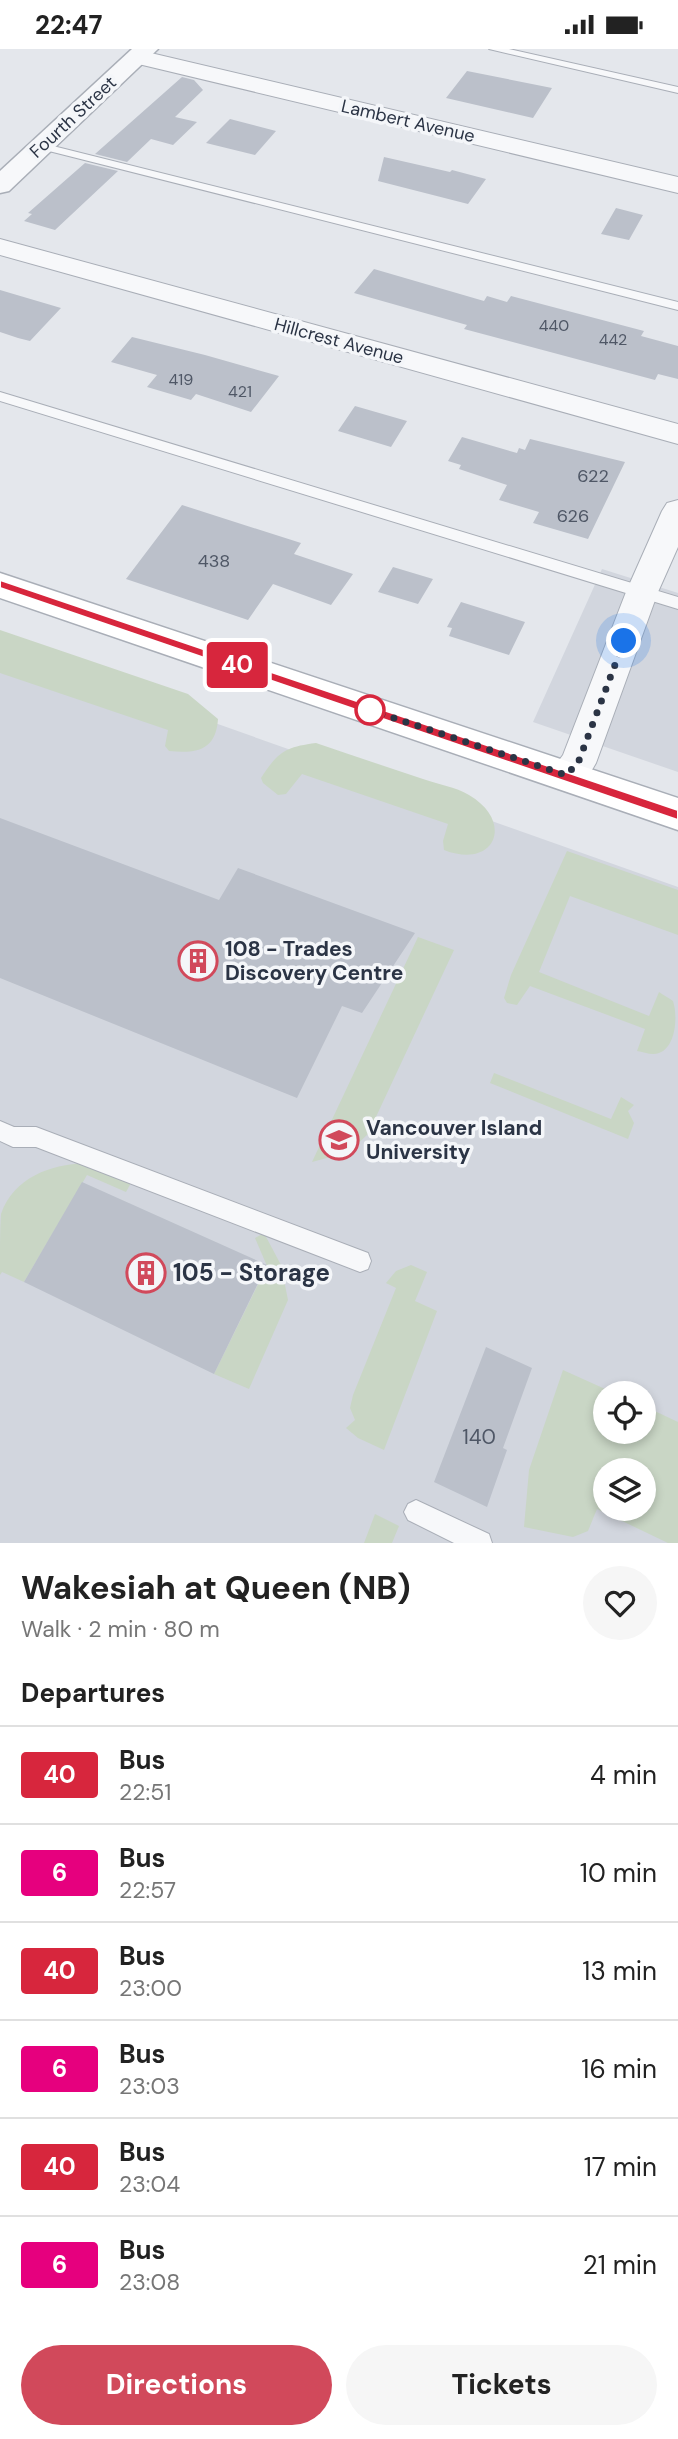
<!DOCTYPE html>
<meta charset="utf-8">
<style>
body{margin:0;font-family:"DM Sans",sans-serif;background:#f6f6f6;color:#222;height:100vh;display:flex;flex-direction:column;font-size:26px;white-space:nowrap}
*{box-sizing:border-box;margin:0}
p{font-size:23px;color:#767676}
.icon{flex:none;width:38px;height:38px;fill:none;stroke:currentColor;stroke-width:2;stroke-linecap:round;stroke-linejoin:round}
.map{position:relative;height:1494px;overflow:hidden}
.panel{display:flex;flex-direction:column;background:#fff;flex:1}
.panel>*{flex:none}
.badge{padding:0 14px;border-radius:5px;font-size:24px;line-height:46px}
.buttons{position:absolute;left:593px;top:1332px;display:grid;gap:14px}
.buttons a{display:grid;place-items:center;width:63px;height:63px;border-radius:50%;background:#fff;box-shadow:0 4px 10px #0003;font-size:35px}
.you{position:absolute;width:35px;height:35px;margin:-18px;border:5px solid #fff;border-radius:50%;background:#1a73e8;box-shadow:0 0 0 10px #1a73e833}
.map>.badge{position:absolute;translate:-50% -50%;box-shadow:0 0 0 4px #fff}
h2{padding:0 21px;font-size:26px;line-height:63px}
.round{display:grid;place-items:center;flex:none;width:74px;height:74px;border-radius:37px;background:#f6f6f6}
.head{display:flex;align-items:center;justify-content:space-between;height:119px;padding:0 21px}
h1{font-size:33px;font-weight:700;line-height:52px}
.button{display:flex;gap:14px;margin-top:auto;padding:14px 21px}
.button a{flex:1;height:80px;border-radius:42px;background:#d1495b;color:#fff;font-size:28px;font-weight:700;line-height:80px;text-align:center}
.button a+a{background:#f6f6f6;color:#222}
ul{padding:0;list-style:none}
li{display:flex;align-items:center;gap:21px;height:98px;padding:0 21px;border-top:2px solid #e0e0e0}
li div{flex:1}
li b{display:block;font-size:26px}
li em{font-style:normal}
li .badge{min-width:77px;font-weight:700;text-align:center}
.status{display:flex;justify-content:space-between;align-items:center;height:49px;padding:0 35px;background:#fff;direction:ltr}
.status svg{height:19px;fill:currentColor}
.map>svg:first-child{display:block}
.built{fill:#d2d6de;fill-rule:evenodd}
.green{fill:#c9d6c5;fill-rule:evenodd}
.building{fill:#bbc0ca}
.lines{fill:none;stroke-linecap:round;stroke-linejoin:round}
.service-casing{stroke:#a9aeb7;stroke-width:2}
.minor-casing{stroke:#a9aeb7;stroke-width:2}
.tertiary-casing{stroke:#a9aeb7;stroke-width:3}
.secondary-casing{stroke:#a9aeb7;stroke-width:3}
.service{fill:#f7f8fa;fill-rule:evenodd}
.minor{fill:#f7f8fa;fill-rule:evenodd}
.tertiary{fill:#f7f8fa;fill-rule:evenodd}
.secondary{fill:#fff;fill-rule:evenodd}
.line{fill:#d7263d;stroke:#fff;stroke-width:2}
.walk{stroke:#2b3445;stroke-width:7;stroke-dasharray:0 12.6}
.stop-dot{fill:#fff;stroke:#d7263d;stroke-width:3.5}
.labels{text-anchor:middle;stroke-width:7;stroke-linejoin:round;paint-order:stroke}
.far-number-label{font-size:16px;fill:#4f5766}
.far-street-label{font-size:18px;fill:#2b3445;stroke:#f4f6f9}
.number-label{font-size:18px;fill:#4f5766}
.poi-label{font-size:21px;font-weight:bold;fill:#2b3445;stroke:#f4f6f9;text-anchor:start}
.near-number-label{font-size:21px;fill:#4f5766}
.near-poi-label{font-size:24px;font-weight:bold;fill:#2b3445;stroke:#f4f6f9;text-anchor:start}
</style>
<div class="status"><b>22:47</b><svg viewBox="0 0 49 12"><path d="M0 12V9h3v3zM5 12V6h3v6zM10 12V3h3v9zM15 12V0h3v12zM26 1h20v11H26zM47 4h2v5h-2z"/></svg></div>
<div class="map">
<svg width="678" height="1494" viewBox="0 0 678 1494">
<rect width="100%" height="100%" fill="#e4e7ec"/>
<path class="built" d="M 602,520 L 678,544 L 678,723 L 533,673 Z
M 0,598 L 678,838 L 678,1494 L 0,1494 ZM 606,1344 L 644,1344 L 644,1382 L 606,1382 ZM 606,1421 L 644,1421 L 644,1460 L 606,1460 Z"/>
<path class="green" d="M 0,581 L 188,645 L 218,670 C 216,701 197,705 169,702 L 165,697 L 168,681 L 0,624 Z
M 316,694 C 351,706 387,718 423,730 C 437,735 456,738 469,746 C 515,773 495,821 444,801 L 443,792 L 448,775 L 302,725 L 286,745 L 278,746 L 263,734 L 261,729 C 278,703 285,698 316,694 Z
M 567,802 L 678,841 L 678,886 L 570,847 L 539,923 L 649,967 L 659,943 C 663,946 669,949 673,952 C 678,967 676,998 659,1004 C 652,1007 644,1003 637,1002 L 645,980 L 530,937 L 517,956 L 507,954 L 504,949 L 511,926 Z
M 418,888 L 454,901 L 368,1085 L 349,1103 L 312,1113 Z
M 494,1024 L 611,1070 L 621,1048 L 634,1056 L 628,1062 L 634,1074 L 628,1090 L 490,1034 Z
M 85,1114 L 131,1134 L 126,1143 L 87,1126 L 24,1233 L 2,1223 L 0,1226 C 0,1210 0,1178 1,1165 C 14,1128 50,1116 85,1114 Z
M 264,1184 L 281,1216 L 288,1251 L 249,1340 L 214,1325 L 267,1217 L 255,1189 Z
M 411,1216 L 427,1223 L 415,1252 L 437,1262 L 384,1401 L 358,1389 L 346,1379 L 355,1371 L 350,1359 L 353,1346 L 396,1239 L 386,1234 L 396,1222 Z
M 563,1321 L 614,1344 L 606,1344 L 606,1382 L 644,1382 L 644,1357 L 678,1373 L 678,1494 L 668,1494 L 597,1460 L 588,1482 L 573,1488 L 524,1478 L 529,1421 ZM 606,1421 L 644,1421 L 644,1460 L 606,1460 Z
M 375,1465 L 399,1477 L 392,1494 L 364,1494 Z"/>
<path class="building" d="M 467,22 L 552,39 L 533,69 L 446,49 Z
M 182,28 L 194,31 L 203,41 L 175,68 L 197,73 L 173,96 L 151,90 L 127,113 L 95,105 Z
M 230,70 L 276,82 L 255,106 L 206,94 Z
M 384,108 L 450,123 L 452,121 L 486,130 L 468,155 L 378,132 Z
M 85,114 L 118,122 L 55,181 L 24,172 L 32,165 L 28,164 Z
M 616,159 L 643,166 L 629,191 L 601,185 Z
M 374,220 L 484,252 L 487,247 L 507,253 L 511,247 L 644,282 L 641,287 L 678,297 L 678,330 L 658,325 L 655,331 L 464,280 L 467,276 L 354,244 Z
M 0,241 L 61,259 L 30,292 L 18,289 L 0,283 Z
M 132,288 L 205,306 L 279,327 L 251,363 L 196,345 L 191,351 L 147,338 L 157,326 L 111,313 Z
M 355,357 L 407,372 L 391,398 L 338,382 Z
M 462,388 L 517,404 L 519,399 L 525,401 L 530,390 L 625,413 L 588,490 L 533,474 L 539,463 L 499,451 L 507,436 L 459,420 L 461,416 L 448,412 Z
M 182,456 L 301,494 L 294,505 L 353,525 L 331,556 L 273,535 L 248,571 L 126,530 Z
M 393,518 L 433,530 L 418,555 L 378,543 Z
M 461,553 L 525,573 L 509,606 L 449,587 L 452,579 L 447,578 Z
M 0,769 L 219,851 L 238,819 L 415,884 L 362,964 L 342,957 L 297,1049 L 0,929 Z
M 82,1133 L 267,1216 L 214,1325 L 24,1233 Z
M 486,1298 L 532,1319 L 503,1399 L 507,1401 L 487,1458 L 434,1433 Z"/>
<g class="lines">
<g class="service-casing">
<path id="service" d="M 489,0 L 509,0 L 678,38 L 678,44 Z
M 41,94 L 678,253 L 678,261 L 37,99 L 35,97 Z
M 0,343 L 678,548 L 678,560 L 0,352 Z
M 0,1072 L 14,1078 L 36,1078 L 360,1201 L 368,1204 L 371,1212 L 368,1220 L 360,1223 L 36,1098 L 13,1098 L 0,1092 Z
M 416,1451 L 489,1485 L 492,1494 L 454,1494 L 408,1471 L 404,1463 L 408,1455 Z"/>
</g>
<g class="minor-casing">
<path id="minor" d="M 138,1 L 678,128 L 678,144 L 130,13 L 127,8 L 130,3 Z
M 0,190 L 678,375 L 678,395 L 0,206 Z
M 678,451 L 678,498 L 658,543 L 596,714 C 586,733 574,743 553,736 L 548,726 L 563,706 L 626,543 L 662,462 L 667,454 Z"/>
</g>
<g class="tertiary-casing">
<path id="tertiary" d="M 132,0 L 158,0 L 9,142 L 0,144 L 0,122 Z"/>
</g>
<g class="secondary-casing">
<path id="secondary" d="M 0,524 L 678,749 L 678,781 L 0,549 Z"/>
</g>
<use href="#service" class="service"/>
<use href="#minor" class="minor"/>
<use href="#tertiary" class="tertiary"/>
<use href="#secondary" class="secondary"/>
</g>
<path class="line" d="M 0,531 L 678,761 L 678,771 L 0,539 Z"/>
<g class="lines">
<path class="walk" d="M 370,661 L 566,726 L 578,714 L 624,592"/>
</g>
<defs>
<g id="building-ring" transform="scale(2.0125)"><circle r="9.5" fill="#f4f6f9" stroke="#d1495b" stroke-width="1.5"/><path d="M-4-6H4V6H1V3H-1V6H-4ZM-2.5-4.3h1.7v1.8h-1.7ZM.8-4.3h1.7v1.8H.8ZM-2.5-1h1.7V.8h-1.7ZM.8-1h1.7V.8H.8Z" fill="#d1495b"/></g>
<g id="university-ring" transform="scale(2.0125)"><circle r="9.5" fill="#f4f6f9" stroke="#d1495b" stroke-width="1.5"/><path d="M0-5L7-2L0 1L-7-2ZM-4 1L0 2.5L4 1V4Q0 6-4 4Z" fill="#d1495b"/></g>
</defs>
<g fill-rule="evenodd">
<use href="#building-ring" x="198" y="912"/>
<use href="#university-ring" x="339" y="1091"/>
<use href="#building-ring" x="146" y="1224"/>
</g>
<circle class="stop-dot" cx="370" cy="661" r="14"/>
<g class="labels">
<g class="far-number-label">
<text x="554" y="282">440</text>
<text x="613" y="296">442</text>
<text x="181" y="336">419</text>
<text x="240" y="348">421</text>
</g>
<g class="far-street-label">
<text transform="translate(73 68) rotate(-43)" y="6">Fourth Street</text>
<text transform="translate(408 72) rotate(13)" y="6">Lambert Avenue</text>
<text transform="translate(339 292) rotate(15)" y="6">Hillcrest Avenue</text>
</g>
<g class="number-label">
<text x="593" y="433">622</text>
<text x="573" y="473">626</text>
<text x="214" y="518">438</text>
</g>
<g class="poi-label">
<text x="225" y="907">108 - Trades<tspan x="225" dy="24">Discovery Centre</tspan></text>
<text x="366" y="1086">Vancouver Island<tspan x="366" dy="24">University</tspan></text>
</g>
<g class="near-number-label">
<text x="479" y="1395">140</text>
</g>
<g class="near-poi-label">
<text x="173" y="1232">105 - Storage</text>
</g>
</g>
</svg>
<div class="buttons">
<a><svg class="icon" aria-label="locate" viewBox="0 0 24 24"><circle cx="12" cy="12" r="6"/><path d="M12 2v4M12 18v4M2 12h4M18 12h4"/></svg></a>
<a><svg class="icon" aria-label="layers" viewBox="0 0 24 24"><path d="M12 4l9 5-9 5-9-5zM3 14l9 5 9-5"/></svg></a>
</div>
<div class="you" style="left:624px;top:592px"></div>
<b class="badge" style="left:237px;top:616px;background:#d7263d;color:#fff">40</b>
</div>
<section class="panel">
<div class="head"><div><h1>Wakesiah at Queen (NB)</h1><p>Walk · 2 min · 80 m</p></div><a class="round"><svg class="icon" aria-label="heart" viewBox="0 0 24 24"><path d="M12 20l-8-8c-3-5 5-10 8-4 3-6 11-1 8 4z"/></svg></a></div>
<h2>Departures</h2>
<ul>
<li><span class="badge" style="background:#d7263d;color:#fff">40</span><div><b>Bus</b><p>22:51</p></div><em>4 min</em></li>
<li><span class="badge" style="background:#e6007e;color:#fff">6</span><div><b>Bus</b><p>22:57</p></div><em>10 min</em></li>
<li><span class="badge" style="background:#d7263d;color:#fff">40</span><div><b>Bus</b><p>23:00</p></div><em>13 min</em></li>
<li><span class="badge" style="background:#e6007e;color:#fff">6</span><div><b>Bus</b><p>23:03</p></div><em>16 min</em></li>
<li><span class="badge" style="background:#d7263d;color:#fff">40</span><div><b>Bus</b><p>23:04</p></div><em>17 min</em></li>
<li><span class="badge" style="background:#e6007e;color:#fff">6</span><div><b>Bus</b><p>23:08</p></div><em>21 min</em></li>
</ul>
<div class="button"><a>Directions</a><a>Tickets</a></div>
</section>
